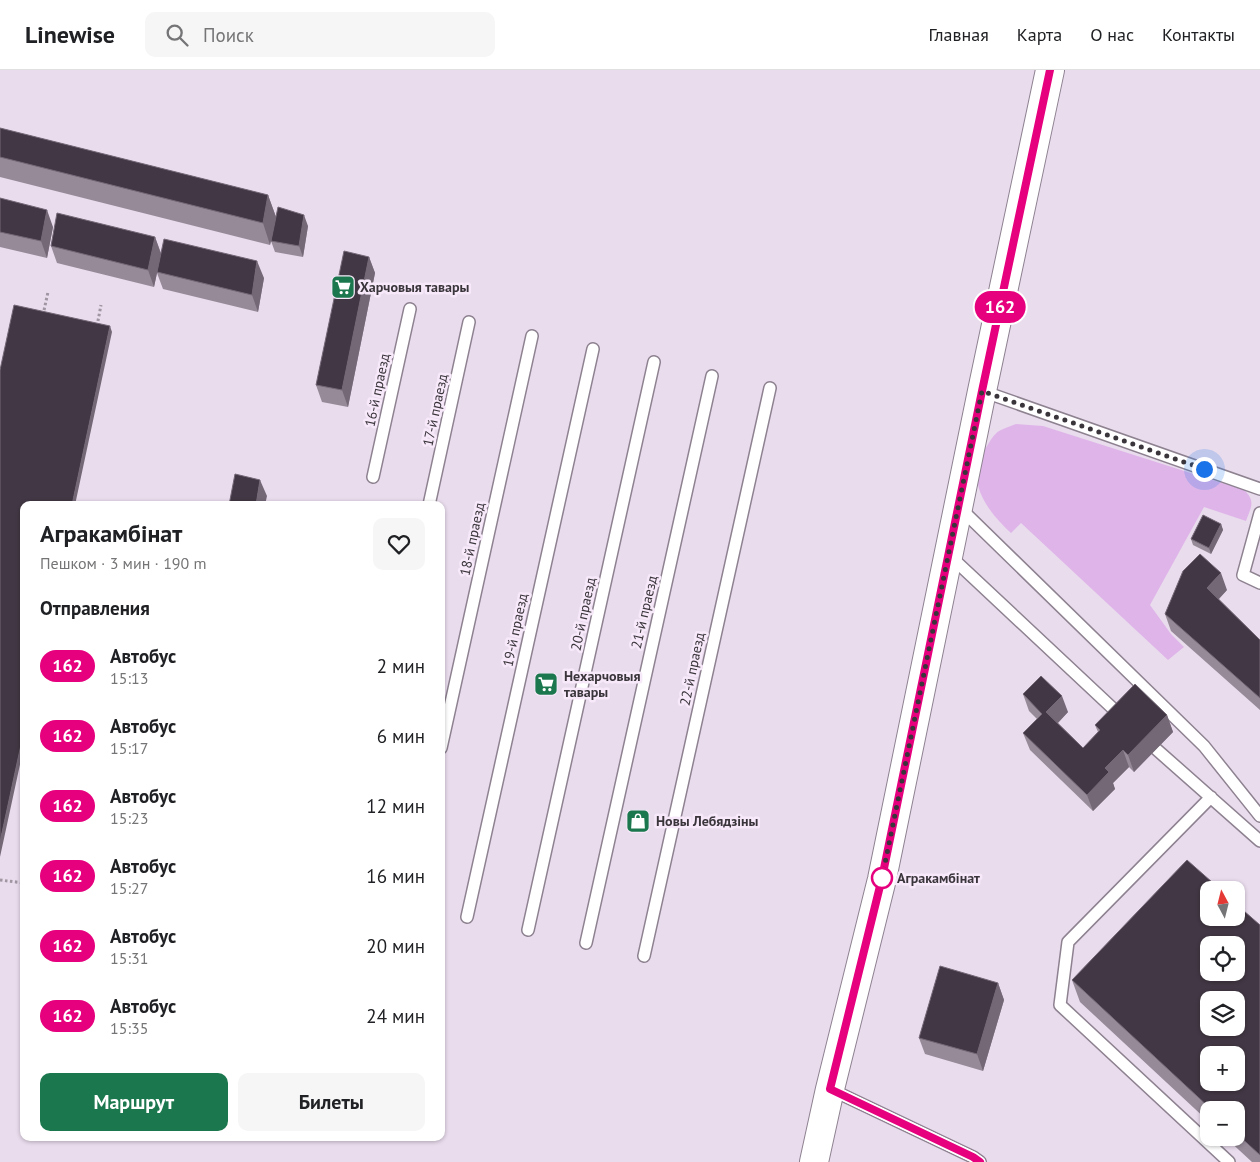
<!DOCTYPE html>
<html lang="ru">
<meta charset="utf-8">
<style>
body{margin:0;font-family:"PT Sans",sans-serif;background:#f6f6f6;color:#202124;height:100vh;display:flex;flex-direction:column;font-size:19px;white-space:nowrap}
*{box-sizing:border-box;margin:0}
p{font-size:16px;color:#757577}
.icon{flex:none;width:28px;height:28px;fill:none;stroke:currentColor;stroke-width:2;stroke-linecap:round;stroke-linejoin:round}
.map{position:relative;flex:1;overflow:hidden}
.panel{position:absolute;left:20px;top:431px;width:425px;height:640px;display:flex;flex-direction:column;background:#fff;border-radius:10px;box-shadow:0 1px 4px #0004}
.panel>*{flex:none}
.badge{padding:0 10px;border-radius:16px;font-size:18px;line-height:32px}
.needle{width:32px;rotate:353deg}
.fabs{position:absolute;left:1200px;top:811px;display:grid;gap:10px}
.fabs a{display:grid;place-items:center;width:45px;height:45px;border-radius:10px;background:#fff;box-shadow:0 1px 4px #0004;font-size:25px}
.you{position:absolute;width:25px;height:25px;margin:-12px;border:4px solid #fff;border-radius:50%;background:#1a73e8;box-shadow:0 0 0 8px #1a73e833}
.map>.badge{position:absolute;translate:-50% -50%;box-shadow:0 0 0 2px #fff}
h2{padding:0 20px;font-size:19px;line-height:45px}
.round{display:grid;place-items:center;flex:none;width:52px;height:52px;border-radius:10px;background:#f6f6f6}
.overview{display:flex;align-items:center;justify-content:space-between;height:85px;padding:0 20px}
h1{font-size:24px;font-weight:700;line-height:38px}
.primary-button{display:flex;gap:10px;margin-top:auto;padding:10px 20px}
.primary-button a{flex:1;height:58px;border-radius:10px;background:#1b774d;color:#fff;font-size:20px;font-weight:700;line-height:58px;text-align:center}
.primary-button a+a{background:#f6f6f6;color:#202124}
ul{padding:0;list-style:none}
li{display:flex;align-items:center;gap:15px;height:70px;padding:0 20px}
li div{flex:1}
li b{display:block;font-size:19px}
li em{font-style:normal}
li .badge{min-width:55px;font-weight:700;text-align:center}
header{display:flex;align-items:center;gap:30px;box-sizing:border-box;height:70px;padding:0 25px;background:#fff;border-bottom:1px solid #e0e0e0}
header strong{font-size:24px}
nav{display:flex;gap:28px;margin-inline-start:auto;font-size:18px}
.search{width:350px;height:45px;background:#f6f6f6;display:flex;align-items:center;gap:12px;box-sizing:border-box;padding:0 18px;border-radius:10px;color:#757577;font-size:19px}
.map>svg:first-child{display:block}
.green{fill:#dfb5e9}
.lines{fill:none;stroke-linecap:round;stroke-linejoin:round}
.service-casing{stroke:#8e8291;stroke-width:14}
.tertiary-casing{stroke:#8e8291;stroke-width:30}
.path{stroke:#9f96a2;stroke-width:3;stroke-dasharray:2.5 2.5;stroke-linecap:butt}
.service{stroke:#fff;stroke-width:11}
.tertiary{stroke:#fff;stroke-width:28}
.wall{fill:#968a98}
.shaded-wall{fill:#746877}
.building{fill:#423744;stroke:#746877;fill-rule:evenodd}
.line-casing{stroke:#fff;stroke-width:11}
.line{stroke:#e6007e;stroke-width:8}
.walk{stroke:#3a353b;stroke-width:5;stroke-dasharray:0 9}
.stop-dot{fill:#fff;stroke:#e6007e;stroke-width:2.5}
.labels{text-anchor:middle;stroke-width:5;stroke-linejoin:round;paint-order:stroke}
.poi-label{font-size:14px;font-weight:bold;fill:#3a353b;stroke:#f7e9fa;text-anchor:start}
.street-label{font-size:14px;fill:#3a353b;stroke:#f7e9fa}
.stop-label{font-size:14px;font-weight:bold;fill:#3a353b;stroke:#f7e9fa;text-anchor:start}
</style>
<header>
<strong>Linewise</strong>
<div class="search"><svg class="icon" aria-label="search" viewBox="0 0 24 24"><circle cx="10" cy="10" r="6"/><path d="M15 15l6 6"/></svg>Поиск</div>
<nav><a>Главная</a><a>Карта</a><a>О нас</a><a>Контакты</a></nav>
</header>
<div class="map">
<svg width="1260" height="1092" viewBox="0 0 1260 1092">
<rect width="100%" height="100%" fill="#e9dced"/>
<path class="green" d="M 1016,354 L 1043,356 L 1244,420 C 1256,431 1251,437 1246,451 L 1204,437 L 1150,535 L 1171,564 L 1184,577 L 1168,590 L 1021,453 L 1011,463 C 986,440 963,409 987,376 C 990,371 994,364 999,361 C 1004,358 1011,356 1016,354 Z"/>
<g class="lines">
<g class="service-casing">
<path id="service" d="M 982,321 L 1260,419
M 373,407 L 410,239
M 429,435 L 469,252
M 960,438 L 1204,676 L 1260,746
M 1260,443 L 1243,505 L 1260,513
M 949,485 L 1123,648
M 441,678 L 532,266
M 1156,679 L 1260,771
M 1211,727 L 1068,872 L 1060,935 L 1229,1092
M 467,847 L 593,279
M 528,860 L 654,292
M 586,873 L 712,306
M 644,886 L 770,318
M 830,1019 L 973,1087 L 980,1092"/>
</g>
<g class="tertiary-casing">
<path id="tertiary" d="M 814,1092 L 830,1019 L 882,809 L 982,321 L 1050,0"/>
</g>
<path class="path" d="M 43,245 L 48,222
M 97,256 L 101,235
M 0,810 L 24,813"/>
<use href="#service" class="service"/>
<use href="#tertiary" class="tertiary"/>
</g>
<path class="wall" d="M 0,58 L 268,125 L 276,147 L 308,156 L 303,187 L 275,182 L 271,171 L 270,175 L 0,107 Z
M 0,128 L 53,157 L 47,188 L 0,177 Z
M 155,167 L 161,183 L 264,208 L 258,242 L 163,219 L 157,203 L 154,217 L 57,193 L 51,176 Z
M 369,187 L 375,203 L 348,337 L 322,332 L 316,315 Z
M 1221,454 L 1223,460 L 1211,484 L 1193,475 L 1191,469 Z
M 1227,520 L 1219,529 L 1260,570 L 1260,640 L 1171,561 L 1165,544 Z
M 1023,624 L 1068,642 L 1058,653 L 1083,678 L 1098,662 L 1095,655 L 1167,645 L 1173,662 L 1134,702 L 1129,697 L 1113,713 L 1115,719 L 1093,741 L 1030,680 L 1023,663 L 1037,649 L 1029,641 Z
M 1260,855 L 1260,1092 L 1252,1092 L 1226,1068 L 1236,1068 L 1236,1040 L 1209,1040 L 1209,1052 L 1080,932 L 1072,910 Z
M 998,913 L 1004,930 L 983,1001 L 925,984 L 919,968 Z"/>
<path class="shaded-wall" d="M 268,125 L 276,147 L 270,175 L 263,153 Z
M 47,140 L 53,157 L 47,188 L 41,171 Z
M 304,145 L 308,156 L 303,187 L 299,176 Z
M 155,167 L 161,184 L 154,217 L 148,200 Z
M 369,187 L 375,203 L 348,337 L 342,320 Z
M 257,191 L 264,208 L 258,242 L 252,225 Z
M 110,256 L 112,262 L 75,435 L 72,435 Z
M 260,410 L 267,426 L 265,435 L 256,435 Z
M 1221,454 L 1223,460 L 1211,484 L 1209,478 Z
M 1221,503 L 1227,520 L 1213,535 L 1207,518 Z
M 1062,626 L 1068,642 L 1052,659 L 1046,642 Z
M 1167,645 L 1173,662 L 1134,702 L 1128,685 Z
M 24,661 L 24,676 L 0,787 L 0,772 Z
M 1123,680 L 1129,697 L 1113,713 L 1115,719 L 1093,741 L 1087,725 L 1105,698 Z
M 998,913 L 1004,930 L 983,1001 L 977,984 Z"/>
<path class="building" d="M 0,58 L 268,125 L 263,153 L 0,87 Z
M 0,128 L 47,140 L 41,171 L 0,162 Z
M 278,137 L 304,145 L 299,176 L 271,171 Z
M 57,143 L 155,167 L 148,200 L 51,176 Z
M 164,169 L 257,191 L 252,225 L 157,202 Z
M 344,181 L 369,187 L 342,320 L 316,315 Z
M 14,235 L 110,256 L 72,435 L 24,435 L 24,661 L 0,772 L 0,300 Z
M 235,404 L 260,410 L 256,435 L 229,435 Z
M 1203,445 L 1221,454 L 1209,478 L 1191,469 Z
M 1200,484 L 1221,503 L 1207,518 L 1260,570 L 1260,628 L 1165,544 L 1183,501 Z
M 1041,606 L 1062,626 L 1046,642 L 1083,678 L 1100,660 L 1095,655 L 1135,614 L 1167,645 L 1128,685 L 1123,680 L 1105,698 L 1109,702 L 1087,725 L 1023,663 L 1042,644 L 1023,624 Z
M 1187,790 L 1221,820 L 1209,820 L 1209,848 L 1236,848 L 1236,834 L 1260,855 L 1260,1085 L 1236,1063 L 1236,1040 L 1212,1040 L 1072,910 ZM 1209,875 L 1236,875 L 1236,902 L 1209,902 ZM 1209,930 L 1236,930 L 1236,958 L 1209,958 ZM 1209,985 L 1236,985 L 1236,1012 L 1209,1012 Z
M 940,896 L 998,913 L 977,984 L 919,968 Z"/>
<g class="lines">
<g class="line-casing">
<path id="line" d="M 980,1092 L 973,1087 L 830,1019 L 882,808 L 982,321 L 1050,0"/>
</g>
<use href="#line" class="line"/>
<path class="walk" d="M 882,808 L 982,321 L 1204,399"/>
</g>
<defs>
<g id="supermarket-square" transform="scale(1.25)"><rect x="-9" y="-9" width="18" height="18" rx="4" fill="#1b774d" stroke="#f7e9fa"/><path d="M-6-5.5h2.5l.6 2H6L4.5 2H-2.5L-4.4-4H-6ZM-1.5 3.2a1.3 1.3 0 1 0 .1 0ZM3 3.2a1.3 1.3 0 1 0 .1 0Z" fill="#fff"/></g>
<g id="shop-square" transform="scale(1.25)"><rect x="-9" y="-9" width="18" height="18" rx="4" fill="#1b774d" stroke="#f7e9fa"/><path d="M-5-2.5h2.3a2.7 3.5 0 0 1 5.4 0H5L5.5 6h-11ZM-1.5-2.5h3a1.5 2.3 0 0 0-3 0Z" fill="#fff"/></g>
</defs>
<g fill-rule="evenodd">
<use href="#supermarket-square" x="343" y="217"/>
<use href="#supermarket-square" x="546" y="614"/>
<use href="#shop-square" x="638" y="751"/>
</g>
<circle class="stop-dot" cx="882" cy="808" r="10"/>
<g class="labels">
<g class="poi-label">
<text x="360" y="222">Харчовыя тавары</text>
<text x="564" y="611">Нехарчовыя<tspan x="564" dy="16">тавары</tspan></text>
<text x="656" y="756">Новы Лебядзіны</text>
</g>
<g class="street-label">
<text transform="translate(377 320) rotate(-78)" y="5">16-й праезд</text>
<text transform="translate(435 340) rotate(-78)" y="5">17-й праезд</text>
<text transform="translate(472 469) rotate(-78)" y="5">18-й праезд</text>
<text transform="translate(644 542) rotate(-77)" y="5">21-й праезд</text>
<text transform="translate(583 544) rotate(-78)" y="5">20-й праезд</text>
<text transform="translate(515 560) rotate(-78)" y="5">19-й праезд</text>
<text transform="translate(692 599) rotate(-78)" y="5">22-й праезд</text>
</g>
<g class="stop-label">
<text x="897" y="813">Агракамбінат</text>
</g>
</g>
</svg>
<div class="fabs">
<a><svg class="needle" viewBox="-14 -14 28 28"><path d="M0-13l5 13h-10z" fill="#e53935"/><path d="M0 13l5-13h-10z" fill="#757577"/></svg></a>
<a><svg class="icon" aria-label="locate" viewBox="0 0 24 24"><circle cx="12" cy="12" r="6"/><path d="M12 2v4M12 18v4M2 12h4M18 12h4"/></svg></a>
<a><svg class="icon" aria-label="layers" viewBox="0 0 24 24"><path d="M12 4l9 5-9 5-9-5zM3 14l9 5 9-5"/></svg></a>
<a>+</a>
<a>−</a>
</div>
<div class="you" style="left:1204px;top:399px"></div>
<b class="badge" style="left:1000px;top:237px;background:#e6007e;color:#fff">162</b>
<section class="panel">
<div class="overview"><div><h1>Агракамбінат</h1><p>Пешком · 3 мин · 190 m</p></div><a class="round"><svg class="icon" aria-label="heart" viewBox="0 0 24 24"><path d="M12 20l-8-8c-3-5 5-10 8-4 3-6 11-1 8 4z"/></svg></a></div>
<h2>Отправления</h2>
<ul>
<li><span class="badge" style="background:#e6007e;color:#fff">162</span><div><b>Автобус</b><p>15:13</p></div><em>2 мин</em></li>
<li><span class="badge" style="background:#e6007e;color:#fff">162</span><div><b>Автобус</b><p>15:17</p></div><em>6 мин</em></li>
<li><span class="badge" style="background:#e6007e;color:#fff">162</span><div><b>Автобус</b><p>15:23</p></div><em>12 мин</em></li>
<li><span class="badge" style="background:#e6007e;color:#fff">162</span><div><b>Автобус</b><p>15:27</p></div><em>16 мин</em></li>
<li><span class="badge" style="background:#e6007e;color:#fff">162</span><div><b>Автобус</b><p>15:31</p></div><em>20 мин</em></li>
<li><span class="badge" style="background:#e6007e;color:#fff">162</span><div><b>Автобус</b><p>15:35</p></div><em>24 мин</em></li>
</ul>
<div class="primary-button"><a>Маршрут</a><a>Билеты</a></div>
</section>
</div>
